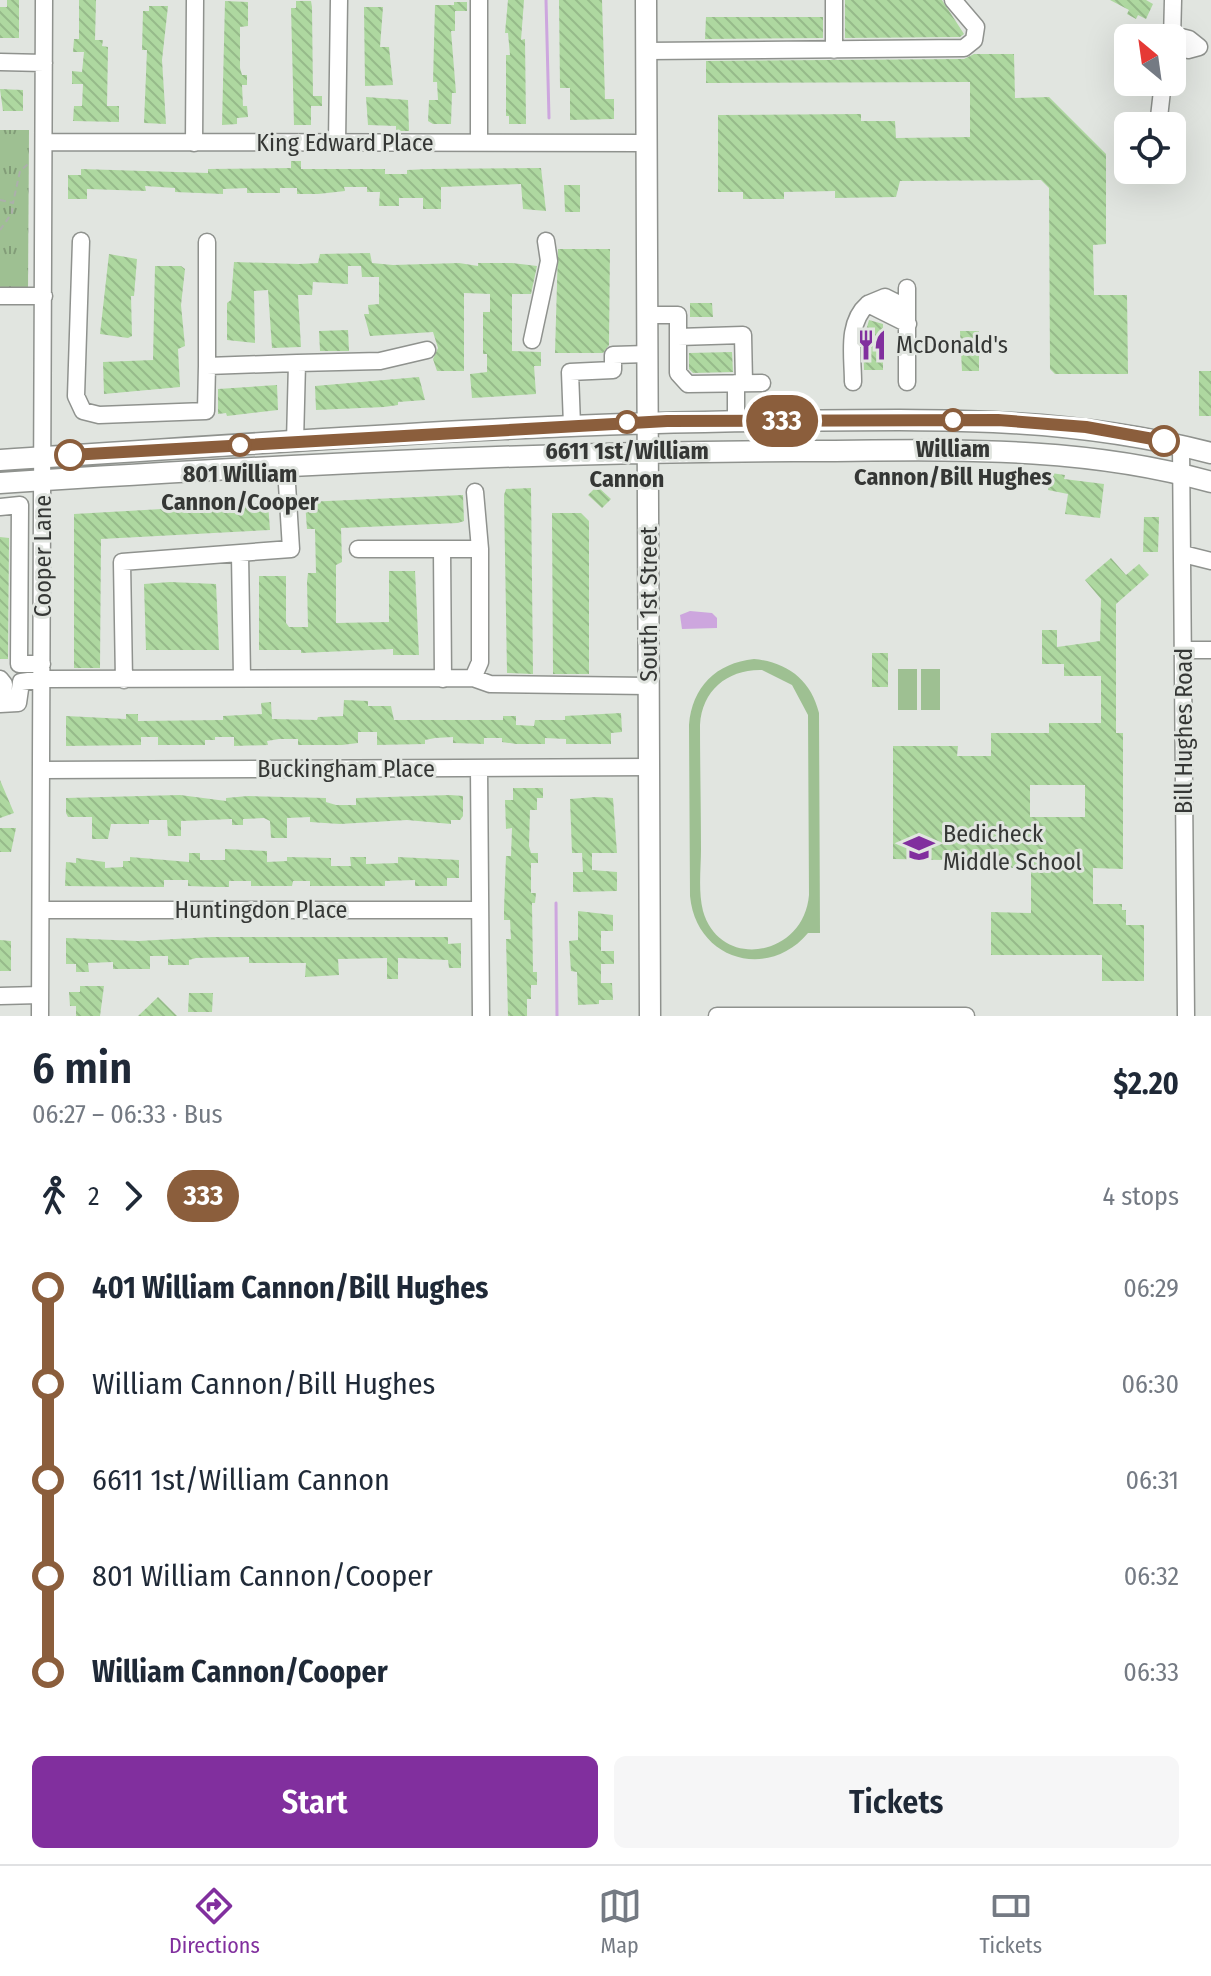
<!DOCTYPE html>
<meta charset="utf-8">
<style>
body{margin:0;font-family:"Fira Sans Condensed",sans-serif;background:#f6f6f7;color:#1f2937;height:100vh;display:flex;flex-direction:column;font-size:30px;white-space:nowrap}
*{box-sizing:border-box;margin:0}
p{font-size:26px;color:#747a83}
.icon{flex:none;width:44px;height:44px;fill:none;stroke:currentColor;stroke-width:2;stroke-linecap:round;stroke-linejoin:round}
.map{position:relative;height:1016px;overflow:hidden}
.details{display:flex;flex-direction:column;background:#fff;flex:1}
.details>*{flex:none}
.badge{padding:0 16px;border-radius:26px;font-size:28px;line-height:52px}
.needle{width:52px;rotate:331deg}
.tools{position:absolute;left:1114px;top:24px;display:grid;gap:16px}
.tools a{display:grid;place-items:center;width:72px;height:72px;border-radius:12px;background:#fff;box-shadow:0 8px 32px #0002;font-size:40px}
.map>.badge{position:absolute;translate:-50% -50%;box-shadow:0 0 0 4px #fff}
.legs{display:flex;align-items:center;gap:12px;height:88px;padding:0 32px;font-size:26px}
.legs p{margin-inline-start:auto}
.overview{display:flex;align-items:center;justify-content:space-between;height:136px;padding:0 32px}
h1{font-size:44px;font-weight:600;line-height:60px}
.primary-button{display:flex;gap:16px;margin-top:auto;padding:16px 32px}
.primary-button a{flex:1;height:92px;border-radius:12px;background:#812f9e;color:#fff;font-size:32px;font-weight:600;line-height:92px;text-align:center}
.primary-button a+a{background:#f6f6f7;color:#1f2937}
ul{padding:0 32px;list-style:none}
li{display:flex;align-items:center;gap:28px;height:96px;font-size:30px}
li i{display:grid;place-items:center;width:12px;height:100%;margin:0 10px;background:currentColor}
li i::after{content:'';width:20px;height:20px;margin:-10px;border:6px solid;border-radius:50%;background:#fff}
li p{margin-inline-start:auto}
li:first-child i{background:linear-gradient(#0000 50%,currentColor 0)}
li:last-child i{background:linear-gradient(currentColor 50%,#0000 0)}
.menu{display:flex;justify-content:space-around;align-items:center;height:112px;border-top:2px solid #e0e1e3;background:#fff;font-size:22px;color:#747a83}
.menu a{display:grid;justify-items:center;gap:4px}
.menu .on{color:#812f9e}
.map>svg:first-child{display:block}
.green{fill:#9ec092;fill-rule:evenodd}
.park{fill:url(#park-tufts)}
.water{fill:#cda6de}
.lines{fill:none;stroke-linecap:round;stroke-linejoin:round}
.stream{stroke:#cda6de;stroke-width:3}
.building{fill:url(#building-back-hatch);fill-rule:evenodd}
.minor-casing{stroke:#8f928e;stroke-width:19}
.major-casing{stroke:#8f928e;stroke-width:23}
.path{stroke:#acafab;stroke-width:2;stroke-dasharray:6 4;stroke-linecap:butt}
.minor{stroke:#fff;stroke-width:16}
.major{stroke:#fff;stroke-width:20}
.line-1-casing{stroke:#fff;stroke-width:18}
.line-1{stroke:#8b5e3c;stroke-width:12}
.stop-1-dot{fill:#fff;stroke:#8b5e3c;stroke-width:4}
.labels{text-anchor:middle;stroke-width:6;stroke-linejoin:round;paint-order:stroke}
.street-label{font-size:24px;fill:#353735;stroke:#e1e5e0}
.poi-label{font-size:24px;fill:#353735;stroke:#e1e5e0;text-anchor:start}
.stop-label{font-size:24px;font-weight:bold;fill:#353735;stroke:#e1e5e0}
</style>
<div class="map">
<svg width="1211" height="1016" viewBox="0 0 1211 1016">
<defs>
<pattern id="park-tufts" width="24" height="20" patternUnits="userSpaceOnUse" patternTransform="scale(2)"><rect width="24" height="20" fill="#9ec092"/><path d="M3 7l-1-3M5 7V3M7 7l1-3M15 17l-1-3M17 17v-4M19 17l1-3" fill="none" stroke="#829d78"/></pattern>
<pattern id="building-back-hatch" width="6" height="6" patternUnits="userSpaceOnUse" patternTransform="scale(2)"><rect width="6" height="6" fill="#aed8a0"/><path d="M-1 5l2 2M0 0l6 6M5-1l2 2" fill="none" stroke="#96ba8a"/></pattern>
</defs>
<rect width="100%" height="100%" fill="#e1e5e0"/>
<path class="green" d="M 754,659 C 787,662 811,680 819,713 L 820,933 L 808,933 C 768,981 696,960 690,896 L 689,725 C 692,687 716,663 754,659 ZM 762,670 L 792,685 L 808,715 L 809,895 C 804,957 720,971 703,911 C 698,891 701,868 701,849 C 701,807 700,766 700,725 C 702,690 728,669 762,670 Z
M 898,669 L 917,669 L 917,710 L 898,710 Z
M 921,669 L 940,669 L 940,710 L 921,710 Z"/>
<path class="park" d="M 0,130 L 29,130 L 28,289 L 0,289 Z"/>
<path class="water" d="M 690,611 L 712,613 L 717,618 L 717,628 L 682,629 L 680,615 Z"/>
<g class="lines">
<path class="stream" d="M 546,0 L 549,118
M 556,903 L 557,1016"/>
</g>
<path class="building" d="M 7,0 L 19,0 L 19,38 L 0,38 L 0,7 L 7,7 Z
M 79,0 L 96,0 L 95,40 L 103,40 L 102,46 L 108,47 L 107,106 L 119,106 L 119,122 L 73,121 L 74,106 L 82,106 L 83,84 L 72,84 L 72,71 L 82,72 L 84,52 L 73,52 L 74,39 L 79,39 Z
M 508,0 L 524,0 L 521,40 L 525,39 L 526,124 L 509,124 L 509,116 L 506,116 L 506,55 L 510,55 L 508,33 L 505,33 Z
M 559,0 L 602,0 L 605,99 L 614,99 L 614,119 L 570,120 L 570,88 L 560,88 Z
M 845,0 L 942,0 L 964,34 L 960,37 L 845,38 Z
M 1110,0 L 1146,0 L 1153,4 L 1146,19 L 1138,15 L 1136,19 L 1127,14 L 1129,10 Z
M 225,1 L 248,2 L 248,26 L 240,27 L 240,68 L 242,75 L 247,75 L 247,85 L 242,85 L 243,106 L 247,106 L 248,117 L 237,118 L 237,124 L 222,125 Z
M 296,1 L 311,1 L 312,7 L 313,96 L 322,96 L 322,106 L 311,106 L 311,125 L 294,125 L 291,8 L 296,8 Z
M 454,2 L 467,2 L 467,11 L 455,11 L 455,31 L 451,31 L 456,93 L 452,93 L 451,124 L 433,124 L 428,121 L 429,100 L 438,100 L 437,82 L 433,82 L 435,5 L 454,5 Z
M 149,6 L 168,6 L 162,60 L 166,124 L 144,123 L 147,50 L 142,50 L 143,11 L 149,11 Z
M 364,7 L 383,7 L 380,47 L 389,47 L 393,85 L 365,86 Z
M 706,17 L 823,17 L 823,38 L 705,39 Z
M 974,54 L 1014,54 L 1015,98 L 1049,97 L 1106,154 L 1106,244 L 1093,245 L 1094,295 L 1127,295 L 1128,374 L 1055,374 L 1050,369 L 1049,188 L 1041,180 L 900,181 L 896,197 L 835,198 L 835,191 L 784,192 L 784,199 L 743,199 L 743,192 L 718,192 L 718,115 L 861,114 L 861,121 L 895,121 L 896,138 L 970,137 L 970,82 L 706,83 L 706,61 L 964,59 Z
M 0,89 L 23,90 L 23,111 L 3,111 Z
M 366,97 L 408,100 L 409,131 L 396,131 L 396,126 L 368,125 Z
M 291,161 L 301,161 L 301,169 L 385,169 L 385,174 L 407,174 L 407,170 L 428,169 L 541,168 L 546,211 L 523,209 L 521,184 L 441,187 L 441,209 L 423,209 L 423,198 L 399,198 L 399,206 L 379,206 L 380,192 L 367,192 L 367,187 L 344,187 L 345,191 L 318,194 L 297,194 L 297,188 L 280,188 L 280,193 L 247,193 L 247,188 L 223,189 L 223,194 L 175,192 L 175,188 L 145,186 L 146,191 L 87,189 L 87,199 L 68,199 L 68,175 L 81,175 L 81,169 L 208,173 L 208,169 L 291,168 Z
M 564,185 L 580,185 L 580,212 L 565,212 Z
M 558,249 L 610,249 L 609,345 L 603,353 L 555,353 Z
M 370,253 L 372,263 L 393,265 L 459,263 L 478,266 L 478,263 L 512,263 L 537,266 L 531,294 L 512,294 L 512,351 L 541,352 L 541,366 L 534,366 L 536,394 L 472,398 L 470,374 L 487,372 L 487,354 L 483,354 L 483,312 L 490,312 L 490,294 L 464,293 L 464,371 L 437,371 L 433,359 L 438,348 L 433,332 L 370,336 L 364,314 L 369,314 L 368,305 L 379,304 L 379,277 L 362,277 L 361,266 L 348,266 L 348,284 L 313,282 L 312,295 L 298,295 L 301,347 L 272,348 L 268,290 L 254,291 L 255,343 L 227,340 L 227,303 L 231,300 L 234,262 L 299,264 L 318,263 L 320,254 Z
M 109,254 L 137,259 L 134,296 L 131,296 L 132,336 L 128,338 L 100,334 Z
M 155,266 L 181,266 L 185,269 L 181,305 L 185,346 L 178,349 L 180,387 L 104,394 L 103,362 L 153,360 Z
M 690,303 L 712,303 L 713,317 L 690,317 Z
M 869,320 L 883,324 L 883,370 L 864,370 L 863,341 Z
M 348,330 L 349,351 L 320,351 L 319,331 Z
M 960,331 L 979,331 L 979,371 L 962,371 Z
M 732,352 L 733,372 L 693,373 L 689,369 L 689,353 Z
M 1199,371 L 1211,371 L 1211,416 L 1199,416 Z
M 419,377 L 425,400 L 398,402 L 398,405 L 384,407 L 316,410 L 315,386 Z
M 277,385 L 278,410 L 227,416 L 226,413 L 218,414 L 218,389 Z
M 1051,473 L 1065,475 L 1064,479 L 1104,484 L 1100,518 L 1065,514 L 1068,494 L 1048,490 Z
M 597,486 L 611,499 L 602,508 L 588,495 Z
M 531,488 L 533,674 L 507,673 L 504,495 L 506,489 Z
M 463,495 L 464,521 L 458,523 L 341,528 L 342,562 L 336,565 L 336,623 L 389,622 L 389,571 L 415,571 L 419,655 L 393,655 L 393,649 L 301,653 L 301,650 L 259,650 L 259,576 L 286,576 L 286,623 L 289,627 L 308,627 L 307,582 L 308,573 L 316,573 L 315,529 L 307,529 L 305,502 Z
M 268,503 L 270,530 L 101,539 L 100,668 L 74,668 L 74,514 Z
M 552,513 L 581,513 L 589,521 L 589,674 L 553,674 Z
M 1144,517 L 1159,517 L 1158,552 L 1143,552 Z
M 0,537 L 9,538 L 8,659 L 0,659 Z
M 1111,558 L 1126,575 L 1139,564 L 1149,575 L 1116,604 L 1116,733 L 1123,733 L 1123,869 L 1093,868 L 1093,904 L 1122,904 L 1122,910 L 1126,910 L 1126,925 L 1144,925 L 1144,981 L 1102,981 L 1102,955 L 991,955 L 991,912 L 1031,913 L 1031,868 L 991,868 L 991,861 L 893,859 L 893,746 L 958,746 L 957,756 L 991,756 L 991,733 L 1049,733 L 1049,723 L 1101,723 L 1101,676 L 1064,676 L 1064,664 L 1042,664 L 1042,630 L 1057,630 L 1057,647 L 1100,641 L 1101,599 L 1085,580 ZM 1030,785 L 1085,785 L 1085,817 L 1030,817 Z
M 170,582 L 216,584 L 219,650 L 146,650 L 144,584 Z
M 872,653 L 888,653 L 888,687 L 872,687 Z
M 344,700 L 368,701 L 368,706 L 391,706 L 394,720 L 503,720 L 503,716 L 516,716 L 516,725 L 534,726 L 535,720 L 565,720 L 565,716 L 621,713 L 622,732 L 611,733 L 611,744 L 566,744 L 566,739 L 545,738 L 545,744 L 516,744 L 502,742 L 502,738 L 484,738 L 484,744 L 453,743 L 453,737 L 435,738 L 425,740 L 425,744 L 377,745 L 377,732 L 358,732 L 358,743 L 342,745 L 298,745 L 298,739 L 279,739 L 267,741 L 268,745 L 234,746 L 234,737 L 215,737 L 215,740 L 205,740 L 205,745 L 158,745 L 158,737 L 141,737 L 141,745 L 66,746 L 66,716 L 126,719 L 126,714 L 138,714 L 138,721 L 223,720 L 223,716 L 262,714 L 261,703 L 271,702 L 272,719 L 317,720 L 318,717 L 343,716 Z
M 0,780 L 14,813 L 0,818 Z
M 513,788 L 543,788 L 543,798 L 537,798 L 537,810 L 530,810 L 529,846 L 531,853 L 538,853 L 538,863 L 531,863 L 531,893 L 536,893 L 535,903 L 532,903 L 533,972 L 537,972 L 537,985 L 531,985 L 531,999 L 527,999 L 527,1016 L 508,1016 L 506,939 L 511,939 L 510,920 L 504,920 L 504,909 L 506,856 L 511,856 L 512,828 L 506,829 L 505,800 L 513,800 Z
M 180,795 L 226,801 L 226,798 L 248,796 L 326,798 L 326,802 L 336,805 L 356,805 L 356,798 L 450,795 L 463,796 L 463,816 L 460,820 L 451,820 L 451,824 L 407,820 L 340,824 L 310,822 L 310,817 L 287,818 L 287,838 L 271,838 L 270,821 L 264,818 L 243,819 L 243,825 L 232,825 L 232,819 L 181,821 L 181,836 L 168,836 L 167,820 L 149,820 L 149,824 L 111,824 L 108,839 L 92,839 L 92,817 L 68,817 L 66,813 L 66,798 Z
M 595,797 L 613,798 L 617,853 L 592,853 L 592,870 L 617,872 L 617,891 L 573,892 L 573,872 L 583,872 L 582,853 L 572,853 L 570,799 Z
M 0,828 L 16,828 L 11,852 L 0,852 Z
M 225,849 L 267,851 L 267,862 L 287,861 L 287,857 L 331,858 L 331,866 L 351,866 L 350,857 L 366,857 L 366,864 L 398,863 L 398,857 L 459,860 L 459,878 L 447,878 L 447,886 L 415,886 L 415,880 L 385,881 L 385,886 L 310,886 L 310,881 L 293,881 L 292,886 L 251,886 L 251,881 L 229,881 L 229,887 L 217,887 L 188,886 L 188,880 L 164,880 L 164,887 L 65,886 L 66,862 L 76,863 L 76,858 L 105,862 L 105,868 L 123,867 L 123,861 L 130,861 L 130,857 L 189,862 L 189,853 L 200,853 L 200,860 L 225,860 Z
M 578,911 L 613,915 L 613,931 L 601,931 L 601,951 L 614,951 L 614,964 L 601,964 L 601,983 L 612,983 L 613,1000 L 599,1000 L 599,1004 L 578,1005 L 577,972 L 571,971 L 569,941 L 578,940 Z
M 212,937 L 448,937 L 448,944 L 461,943 L 461,968 L 449,968 L 448,960 L 398,958 L 398,979 L 387,979 L 387,958 L 338,959 L 339,975 L 305,977 L 306,963 L 249,963 L 249,957 L 196,958 L 189,960 L 189,965 L 168,965 L 168,956 L 150,956 L 150,969 L 113,969 L 113,962 L 88,963 L 89,972 L 76,972 L 76,964 L 66,964 L 66,938 L 138,941 Z
M 0,940 L 11,941 L 11,971 L 0,971 Z
M 80,986 L 104,986 L 100,1016 L 76,1016 L 76,1006 L 70,1006 L 69,992 L 80,992 Z
M 189,993 L 213,993 L 212,1012 L 188,1012 Z
M 158,997 L 177,1016 L 138,1016 Z"/>
<g class="lines">
<g class="minor-casing">
<path id="minor" d="M 479,0 L 479,142
M 1172,40 L 1173,0
M 1172,47 L 1188,50 L 1199,47 L 1189,39 L 1173,35
M 834,50 L 834,0
M 646,51 L 964,48 L 974,40 L 976,27 L 953,0
M 0,62 L 44,63
M 1158,126 L 1163,82
M 44,142 L 646,143
M 194,143 L 195,0
M 337,143 L 339,0
M 81,241 L 76,396 L 83,411 L 99,415 L 206,411 L 207,366
M 207,242 L 207,366 L 297,363 L 295,442
M 907,288 L 907,382
M 0,296 L 44,296
M 868,304 L 885,297 L 899,304 L 902,319
M 647,315 L 678,315 L 678,373 L 688,384 L 762,383
M 678,337 L 743,335 L 744,383
M 532,340 L 549,261 L 546,241
M 297,363 L 380,361 L 427,350
M 853,382 C 853,356 846,323 868,304 L 908,324
M 736,383 L 736,421
M 572,425 L 570,372 L 613,370 L 613,355 L 647,354
M 1181,445 L 1186,1016
M 0,507 L 20,505 L 19,664 L 42,664
M 358,549 L 480,549
M 442,549 L 443,679
M 240,554 L 242,678
M 1183,554 L 1211,561
M 1184,650 L 1211,650
M 473,678 L 480,662 L 480,549 L 475,492
M 0,679 L 4,684 L 3,704
M 124,680 L 122,562 L 291,549 L 286,468
M 0,704 L 18,703 L 21,682 L 43,679 L 473,678 L 490,684 L 649,686
M 479,768 L 481,1016
M 42,770 L 650,767
M 42,910 L 479,910
M 0,996 L 40,995
M 40,1016 L 44,0
M 717,1016 L 966,1016"/>
</g>
<g class="major-casing">
<path id="major" d="M 646,0 L 650,1016
M 0,460 C 258,444 516,423 774,421 C 926,420 1062,414 1211,453
M 0,483 C 264,466 529,452 793,451 C 933,451 1074,443 1211,482"/>
</g>
<path class="path" d="M 1174,142 L 1179,156 L 1178,170
M 0,200 L 13,203 L 20,171 L 28,164
M 0,230 L 12,213 L 13,203"/>
<use href="#minor" class="minor"/>
<use href="#major" class="major"/>
</g>
<g class="lines">
<g class="line-1-casing">
<path id="line-1" d="M 70,455 L 667,421 L 998,420 L 1086,427 L 1164,441"/>
</g>
<use href="#line-1" class="line-1"/>
</g>
<defs>
<g id="restaurant-bare" transform="scale(2.4)"><path d="M-5-6h1v4h1v-4h1v4h1v-4h1v5L-1.5 .5V6h-2V.5L-5-1ZM5-6V6H3V1.5H1.5Q1.5-4 5-6Z" fill="#812f9e" stroke="#e1e5e0" stroke-width="2.5" paint-order="stroke"/></g>
<g id="school-bare" transform="scale(2.4)"><path d="M0-5L7-2L0 1L-7-2ZM-4 1L0 2.5L4 1V4Q0 6-4 4Z" fill="#812f9e" stroke="#e1e5e0" stroke-width="2.5" paint-order="stroke"/></g>
</defs>
<g fill-rule="evenodd">
<use href="#restaurant-bare" x="872" y="345"/>
<use href="#school-bare" x="919" y="848"/>
</g>
<g class="stop-1-dot">
<circle cx="953" cy="420" r="10"/>
<circle cx="627" cy="422" r="10"/>
<circle cx="1164" cy="441" r="14"/>
<circle cx="240" cy="445" r="10"/>
<circle cx="70" cy="455" r="14"/>
</g>
<g class="labels">
<g class="street-label">
<text x="345" y="151">King Edward Place</text>
<text transform="translate(43 556) rotate(-90)" y="8">Cooper Lane</text>
<text transform="translate(649 604) rotate(-90)" y="8">South 1st Street</text>
<text transform="translate(1184 731) rotate(-90)" y="8">Bill Hughes Road</text>
<text x="346" y="777">Buckingham Place</text>
<text x="261" y="918">Huntingdon Place</text>
</g>
<g class="poi-label">
<text x="896" y="353">McDonald's</text>
<text x="943" y="842">Bedicheck<tspan x="943" dy="28">Middle School</tspan></text>
</g>
<g class="stop-label">
<text x="953" y="457">William<tspan x="953" dy="28">Cannon/Bill Hughes</tspan></text>
<text x="627" y="459">6611 1st/William<tspan x="627" dy="28">Cannon</tspan></text>
<text x="240" y="482">801 William<tspan x="240" dy="28">Cannon/Cooper</tspan></text>
</g>
</g>
</svg>
<div class="tools">
<a><svg class="needle" viewBox="-14 -14 28 28"><path d="M0-13l5 13h-10z" fill="#e53935"/><path d="M0 13l5-13h-10z" fill="#747a83"/></svg></a>
<a><svg class="icon" aria-label="locate" viewBox="0 0 24 24"><circle cx="12" cy="12" r="6"/><path d="M12 2v4M12 18v4M2 12h4M18 12h4"/></svg></a>
</div>
<b class="badge" style="left:782px;top:421px;background:#8b5e3c;color:#fff">333</b>
</div>
<section class="details">
<div class="overview"><div><h1>6 min</h1><p>06:27 – 06:33 · Bus</p></div><b>$2.20</b></div>
<div class="legs"><svg class="icon" aria-label="walk" viewBox="0 0 24 24"><circle cx="13" cy="4" r="2"/><path d="M13 8l-2 6 4 7M11 14l-3 7M7 12l3-4h3l4 4"/></svg>2<svg class="icon" aria-label="forward" viewBox="0 0 24 24"><path d="M9 5l7 7-7 7"/></svg><b class="badge" style="background:#8b5e3c;color:#fff">333</b><p>4 stops</p></div>
<ul>
<li><i style="color:#8b5e3c"></i><b>401 William Cannon/Bill Hughes</b><p>06:29</p></li>
<li><i style="color:#8b5e3c"></i><span>William Cannon/Bill Hughes</span><p>06:30</p></li>
<li><i style="color:#8b5e3c"></i><span>6611 1st/William Cannon</span><p>06:31</p></li>
<li><i style="color:#8b5e3c"></i><span>801 William Cannon/Cooper</span><p>06:32</p></li>
<li><i style="color:#8b5e3c"></i><b>William Cannon/Cooper</b><p>06:33</p></li>
</ul>
<div class="primary-button"><a>Start</a><a>Tickets</a></div>
</section>
<nav class="menu">
<a class="on"><svg class="icon" aria-label="directions" viewBox="0 0 24 24"><path d="M12 3l9 9-9 9-9-9zM9 14v-3h6M13 9l2 2-2 2"/></svg>Directions</a>
<a><svg class="icon" aria-label="map" viewBox="0 0 24 24"><path d="M3 6l6-2 6 2 6-2v14l-6 2-6-2-6 2zM9 4v14M15 6v14"/></svg>Map</a>
<a><svg class="icon" aria-label="tickets" viewBox="0 0 24 24"><path d="M3 7h18v10H3zM15 7v10"/></svg>Tickets</a>
</nav>
